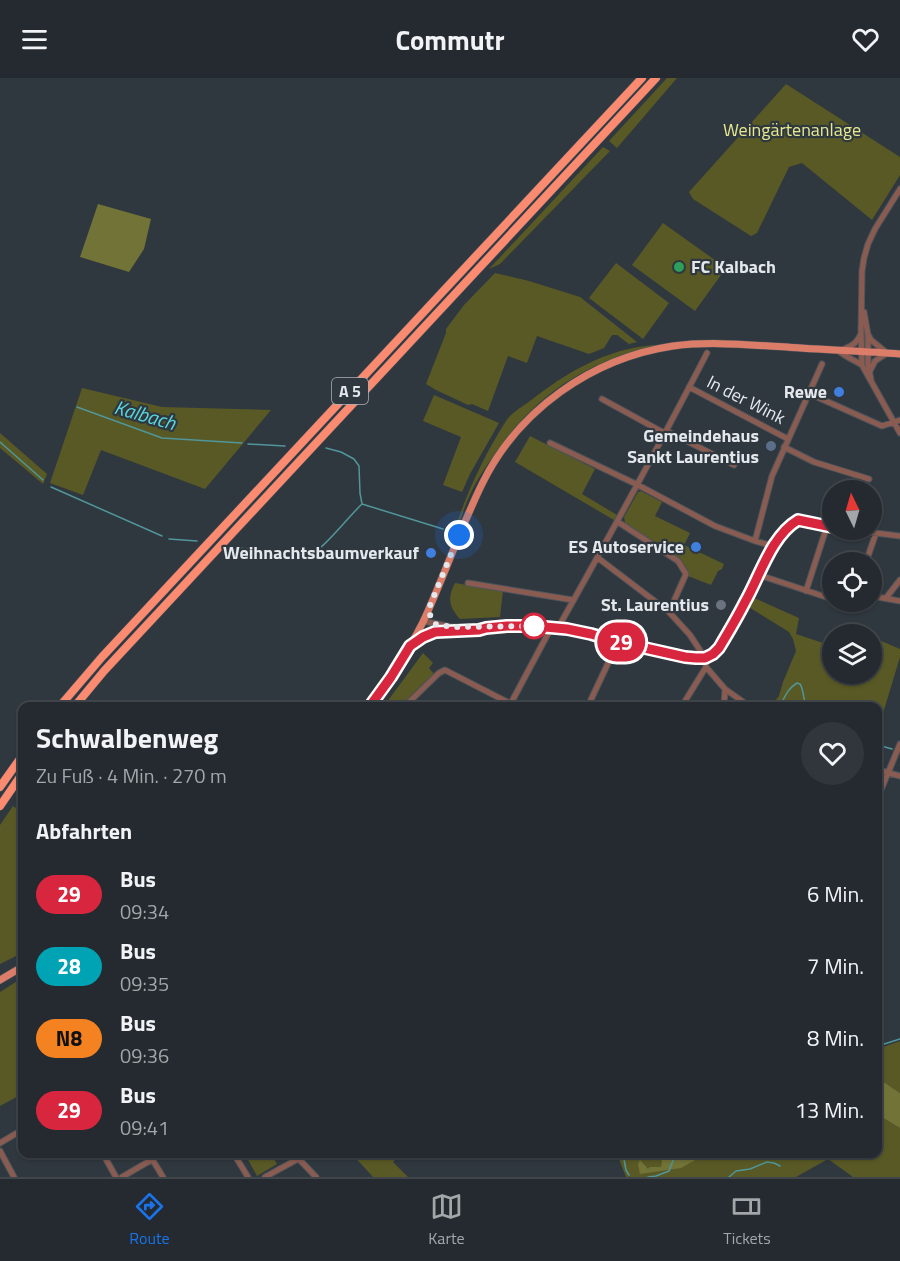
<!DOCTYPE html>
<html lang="de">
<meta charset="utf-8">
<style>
body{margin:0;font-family:"Titillium Web",sans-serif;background:#30363b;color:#f1f3f6;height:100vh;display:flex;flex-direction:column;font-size:22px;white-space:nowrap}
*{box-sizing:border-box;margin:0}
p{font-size:20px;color:#a3a7aa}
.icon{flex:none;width:33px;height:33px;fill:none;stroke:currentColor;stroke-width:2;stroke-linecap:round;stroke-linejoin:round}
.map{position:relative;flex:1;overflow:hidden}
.side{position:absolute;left:18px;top:624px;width:864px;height:456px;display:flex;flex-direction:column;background:#242a2f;border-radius:12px;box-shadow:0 2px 4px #0004,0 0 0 2px #41464b}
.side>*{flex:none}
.badge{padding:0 12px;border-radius:20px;font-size:21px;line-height:39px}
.needle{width:39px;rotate:355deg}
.controls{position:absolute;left:822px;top:402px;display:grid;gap:12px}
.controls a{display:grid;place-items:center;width:60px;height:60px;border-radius:50%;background:#242a2f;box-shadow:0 2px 4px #0004,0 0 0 2px #41464b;font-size:30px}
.you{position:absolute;width:30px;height:30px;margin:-15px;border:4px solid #fff;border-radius:50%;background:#1a73e8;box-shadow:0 0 0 9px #1a73e833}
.map>.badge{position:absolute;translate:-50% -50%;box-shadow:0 0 0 3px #fff}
h2{padding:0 18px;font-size:22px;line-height:54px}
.round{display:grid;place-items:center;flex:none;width:63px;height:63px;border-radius:32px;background:#30363b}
.overview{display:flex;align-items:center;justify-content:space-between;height:102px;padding:0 18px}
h1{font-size:28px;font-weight:700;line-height:45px}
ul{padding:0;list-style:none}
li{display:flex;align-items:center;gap:18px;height:72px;padding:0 18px}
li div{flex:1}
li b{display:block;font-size:22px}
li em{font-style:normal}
li .badge{min-width:66px;font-weight:700;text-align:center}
header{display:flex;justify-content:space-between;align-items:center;height:78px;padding:0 18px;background:#242a2f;font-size:27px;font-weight:700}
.menu{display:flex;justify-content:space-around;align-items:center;height:84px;border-top:2px solid #41464b;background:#242a2f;font-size:16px;color:#a3a7aa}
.menu a{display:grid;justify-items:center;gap:3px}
.menu .selected{color:#1a73e8}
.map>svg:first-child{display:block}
.green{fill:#585925}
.forest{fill:#727337}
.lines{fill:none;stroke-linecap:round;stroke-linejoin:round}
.stream{stroke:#50969a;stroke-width:1.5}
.minor-casing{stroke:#4d545b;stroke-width:7}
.major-casing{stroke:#4d545b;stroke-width:8}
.highway-casing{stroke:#4d545b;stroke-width:9}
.minor{stroke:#8a5c51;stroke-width:5}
.major{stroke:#db7d68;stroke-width:7}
.highway{stroke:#fa8a70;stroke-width:8}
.line-casing{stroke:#fff;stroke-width:14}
.line{stroke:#d7263d;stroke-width:9}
.walk{stroke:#e4e8ed;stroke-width:6;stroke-dasharray:0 10.8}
.leisure-dot{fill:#2e9e5b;stroke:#30383f;stroke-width:2}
.shop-dot{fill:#3f7fe0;stroke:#30383f;stroke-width:2}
.service-dot{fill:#5c6f8a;stroke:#30383f;stroke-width:2}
.worship-dot{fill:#6b7280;stroke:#30383f;stroke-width:2}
.stop-dot{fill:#fff;stroke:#d7263d;stroke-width:3}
.labels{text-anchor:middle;stroke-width:4.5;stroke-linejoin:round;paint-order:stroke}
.shield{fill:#30383f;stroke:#aeb3b9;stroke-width:1.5}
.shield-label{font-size:16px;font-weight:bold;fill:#e4e8ed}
.park-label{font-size:18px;fill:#e6e98f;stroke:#30383f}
.poi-label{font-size:18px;font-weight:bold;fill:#e4e8ed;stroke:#30383f;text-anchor:end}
.street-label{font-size:18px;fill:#e4e8ed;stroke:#30383f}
.water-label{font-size:20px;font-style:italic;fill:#57d8de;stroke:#30383f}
</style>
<header><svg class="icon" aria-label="menu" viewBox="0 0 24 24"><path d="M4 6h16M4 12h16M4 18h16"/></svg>Commutr<svg class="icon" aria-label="heart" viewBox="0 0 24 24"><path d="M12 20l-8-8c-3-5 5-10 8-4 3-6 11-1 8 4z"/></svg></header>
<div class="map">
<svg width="900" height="1099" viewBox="0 0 900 1099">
<rect width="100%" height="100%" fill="#30383f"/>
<path class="green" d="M 667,0 L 677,0 L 617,70 L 609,63 Z
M 786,6 L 900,79 L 900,97 L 872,142 L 802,85 L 789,89 L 757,155 L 751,158 L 693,121 L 689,114 Z
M 603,69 L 610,73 L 500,186 L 489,191 Z
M 663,145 L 726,190 L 695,233 L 632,187 Z
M 616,185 L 669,225 L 643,261 L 589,220 Z
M 495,195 L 529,203 L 580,219 L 637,264 L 629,266 L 617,257 L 612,257 L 604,270 L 589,276 L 537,258 L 527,285 L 508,278 L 488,333 L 472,326 L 468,327 L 436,312 L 426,306 L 446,255 L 446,251 L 464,227 Z
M 654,267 L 655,268 C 586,284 537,316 497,373 C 487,387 477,401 470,417 C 466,425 463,434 460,443 L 458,442 C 470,408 486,374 506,343 C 511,335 522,329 530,323 C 567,294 606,271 654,267 Z
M 82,310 L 162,329 L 271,332 L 205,411 L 101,372 L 83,417 L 50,405 Z
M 434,317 L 499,345 L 470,396 L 462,414 L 443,407 L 461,359 L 423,343 Z
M 0,355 L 47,396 L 43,406 L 0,370 Z
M 530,358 L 595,391 L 582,416 L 617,437 L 614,442 L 515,384 Z
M 641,413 L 662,424 L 655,438 L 690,455 L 684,467 L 724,486 L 722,491 L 718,493 L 711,507 L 688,498 L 680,482 L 625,445 L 624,439 L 638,414 Z
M 455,505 L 503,513 L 500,539 L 460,541 C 449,529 447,520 455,505 Z
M 752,519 L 799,540 L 796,556 L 832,568 L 832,596 L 872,596 L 872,559 L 900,571 L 900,579 L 878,652 L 878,628 L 771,628 L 779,618 L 783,604 L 796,573 L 793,561 L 789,554 L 747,528 Z
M 423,575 L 433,585 L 429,590 L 434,596 L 400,628 L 384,628 Z
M 13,728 L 22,734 L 22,875 L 0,886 L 0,747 Z
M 22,900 L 22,1016 L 0,1028 L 0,914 Z
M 900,963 L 900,1015 L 878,1000 L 878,971 Z
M 878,1037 L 900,1050 L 900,1099 L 853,1099 L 828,1081 L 796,1099 L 626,1099 L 617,1076 L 878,1076 Z
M 245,1076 L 271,1076 L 277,1086 L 257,1098 Z
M 352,1076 L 399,1076 L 393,1084 L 408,1099 L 373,1099 Z"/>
<path class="forest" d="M 98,126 L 151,141 L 144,171 L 129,194 L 80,179 Z
M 878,1000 L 900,1015 L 900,1050 L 878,1037 Z
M 659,1076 L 670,1076 C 680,1087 684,1077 695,1076 C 698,1075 702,1076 706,1076 L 681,1090 L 640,1096 L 638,1086 L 640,1082 L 648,1091 L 650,1089 L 661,1089 L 662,1084 Z"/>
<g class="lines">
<path class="stream" d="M 77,329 L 162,360 L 242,365
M 0,364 L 43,402
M 248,366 L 285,368
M 326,370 L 341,374 L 354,381 L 359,388 L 360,415 L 362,426
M 51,409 L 162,458
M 169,461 L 197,463
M 233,469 L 305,480 C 324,472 346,441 362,426 L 443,451
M 780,628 C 785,619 787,611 797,605 L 800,606 C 804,612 803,621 806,628
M 878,667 L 892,671
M 878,968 L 900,961
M 623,1076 L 626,1092 L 629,1097
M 648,1099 L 656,1098 L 669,1093 L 674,1080
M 729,1099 L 736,1093 L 750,1091 L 767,1084 L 774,1085 L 780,1088"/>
<g class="minor-casing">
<path id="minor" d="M 900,111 L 875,151 L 868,166 L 864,180 L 862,193 L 861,255 L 862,287 L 900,355
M 864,234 L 868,257 L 868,285 L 871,302
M 869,258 L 871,262 L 887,275 L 875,283 L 870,293
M 844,271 C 853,268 857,264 861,256
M 839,273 C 846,279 854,282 862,287
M 689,309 L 788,361
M 808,315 L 882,348 L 900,342
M 602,321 L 666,356
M 667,353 L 734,387
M 550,365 L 638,407 L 715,448 L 755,463 L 773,468
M 784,369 L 814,384 L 869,401
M 618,444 L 678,483 L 686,496 L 669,534
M 851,452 L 900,458
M 755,463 L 772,398 L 822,286
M 598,480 L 669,534 L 690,557 L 705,580 L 706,589 L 725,611 L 749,628
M 866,484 L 876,455
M 759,497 L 832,521
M 468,505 L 573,522
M 806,513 L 827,448
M 872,518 L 900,523
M 886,520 L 900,502
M 423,543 L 452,549 L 524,548 L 567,551 L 685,579 C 699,581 709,580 719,570 C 729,553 739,537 747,520 C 761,494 772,457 798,442 L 832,449
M 558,550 C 609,459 659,368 707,275
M 411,567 L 423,559 L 435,554 L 479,552 L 485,550
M 510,627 L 551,550
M 405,628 L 439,595 L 445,592 L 515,628
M 588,628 L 618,564
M 682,628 L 706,589
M 724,628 L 725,611
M 878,692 L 900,698
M 878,719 L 900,666
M 0,1065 L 22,1052
M 0,1073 L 14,1099
M 103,1076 L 116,1099
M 149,1076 L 163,1099
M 234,1076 L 248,1099
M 298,1080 L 316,1099
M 122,1099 L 153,1081
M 265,1099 L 307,1076"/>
</g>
<g class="major-casing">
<path id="major" d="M 370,628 C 389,601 408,574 423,544 C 444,499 460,451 482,406 C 518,332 592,280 673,268 C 711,263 749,267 787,269 C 824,272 862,273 900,276
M 0,902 L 22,889"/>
</g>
<g class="highway-casing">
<path id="highway" d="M 60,628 L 102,579 L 642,0
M 75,628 L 104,593 L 656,0
M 0,709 L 22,678
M 0,728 L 22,696"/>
</g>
<use href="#minor" class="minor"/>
<use href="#major" class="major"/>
<use href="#highway" class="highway"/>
</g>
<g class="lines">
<g class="line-casing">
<path id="line" d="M 370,628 L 391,599 L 410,568 L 423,559 L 435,554 L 479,552 L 486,550 L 507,548 L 534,548 L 567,551 L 591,556 L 618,564 L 685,579 L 696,580 L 705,580 L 713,576 L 719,570 C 728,555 737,540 745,524 C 760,498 771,458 798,442 L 832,449"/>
</g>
<use href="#line" class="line"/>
<path class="walk" d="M 459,457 L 429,530 L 430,537 L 435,546 L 452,549 L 534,548"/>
</g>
<circle class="leisure-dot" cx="679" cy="189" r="6"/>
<g class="shop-dot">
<circle cx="839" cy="314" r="6"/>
<circle cx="696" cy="469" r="6"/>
<circle cx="431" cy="475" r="6"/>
</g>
<circle class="service-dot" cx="771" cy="368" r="6"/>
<circle class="worship-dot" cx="721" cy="527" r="6"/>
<circle class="stop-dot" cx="534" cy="548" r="12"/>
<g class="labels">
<rect class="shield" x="332" y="300" width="36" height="26" rx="4.5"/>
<g class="shield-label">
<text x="350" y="319">A 5</text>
</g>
<g class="park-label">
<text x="792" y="58">Weingärtenanlage</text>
</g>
<g class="poi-label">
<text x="691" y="195" text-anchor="start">FC Kalbach</text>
<text x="827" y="320">Rewe</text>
<text x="759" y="364">Gemeindehaus<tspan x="759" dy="21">Sankt Laurentius</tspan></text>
<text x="684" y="475">ES Autoservice</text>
<text x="419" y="481">Weihnachtsbaumverkauf</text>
<text x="709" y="533">St. Laurentius</text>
</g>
<g class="street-label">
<text transform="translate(746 322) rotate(27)" y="6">In der Wink</text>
</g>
<g class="water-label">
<text transform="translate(145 337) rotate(16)" y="7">Kalbach</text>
</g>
</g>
</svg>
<div class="controls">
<a><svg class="needle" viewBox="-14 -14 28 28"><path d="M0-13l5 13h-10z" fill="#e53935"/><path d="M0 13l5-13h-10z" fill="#a3a7aa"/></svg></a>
<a><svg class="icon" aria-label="locate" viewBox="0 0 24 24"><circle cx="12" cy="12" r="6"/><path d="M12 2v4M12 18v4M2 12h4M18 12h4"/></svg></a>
<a><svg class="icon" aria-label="layers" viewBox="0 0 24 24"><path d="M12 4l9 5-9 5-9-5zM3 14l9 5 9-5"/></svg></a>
</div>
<div class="you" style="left:459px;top:457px"></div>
<b class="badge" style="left:621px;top:564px;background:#d7263d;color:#fff">29</b>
<section class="side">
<div class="overview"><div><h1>Schwalbenweg</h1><p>Zu Fuß · 4 Min. · 270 m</p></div><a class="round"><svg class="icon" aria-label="heart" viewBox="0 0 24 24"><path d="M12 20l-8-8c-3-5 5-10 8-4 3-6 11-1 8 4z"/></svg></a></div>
<h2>Abfahrten</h2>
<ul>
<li><span class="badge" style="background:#d7263d;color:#fff">29</span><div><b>Bus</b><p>09:34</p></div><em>6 Min.</em></li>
<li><span class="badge" style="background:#00a3b4;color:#fff">28</span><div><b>Bus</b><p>09:35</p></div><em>7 Min.</em></li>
<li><span class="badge" style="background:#f58220;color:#111">N8</span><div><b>Bus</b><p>09:36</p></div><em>8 Min.</em></li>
<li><span class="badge" style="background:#d7263d;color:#fff">29</span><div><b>Bus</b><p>09:41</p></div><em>13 Min.</em></li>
</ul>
</section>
</div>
<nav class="menu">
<a class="selected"><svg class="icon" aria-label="directions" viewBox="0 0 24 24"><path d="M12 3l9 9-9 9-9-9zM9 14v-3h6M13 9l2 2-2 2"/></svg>Route</a>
<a><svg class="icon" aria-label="map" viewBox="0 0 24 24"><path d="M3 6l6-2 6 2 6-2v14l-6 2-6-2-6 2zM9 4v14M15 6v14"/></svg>Karte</a>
<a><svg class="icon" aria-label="tickets" viewBox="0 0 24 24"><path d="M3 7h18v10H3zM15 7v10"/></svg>Tickets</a>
</nav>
